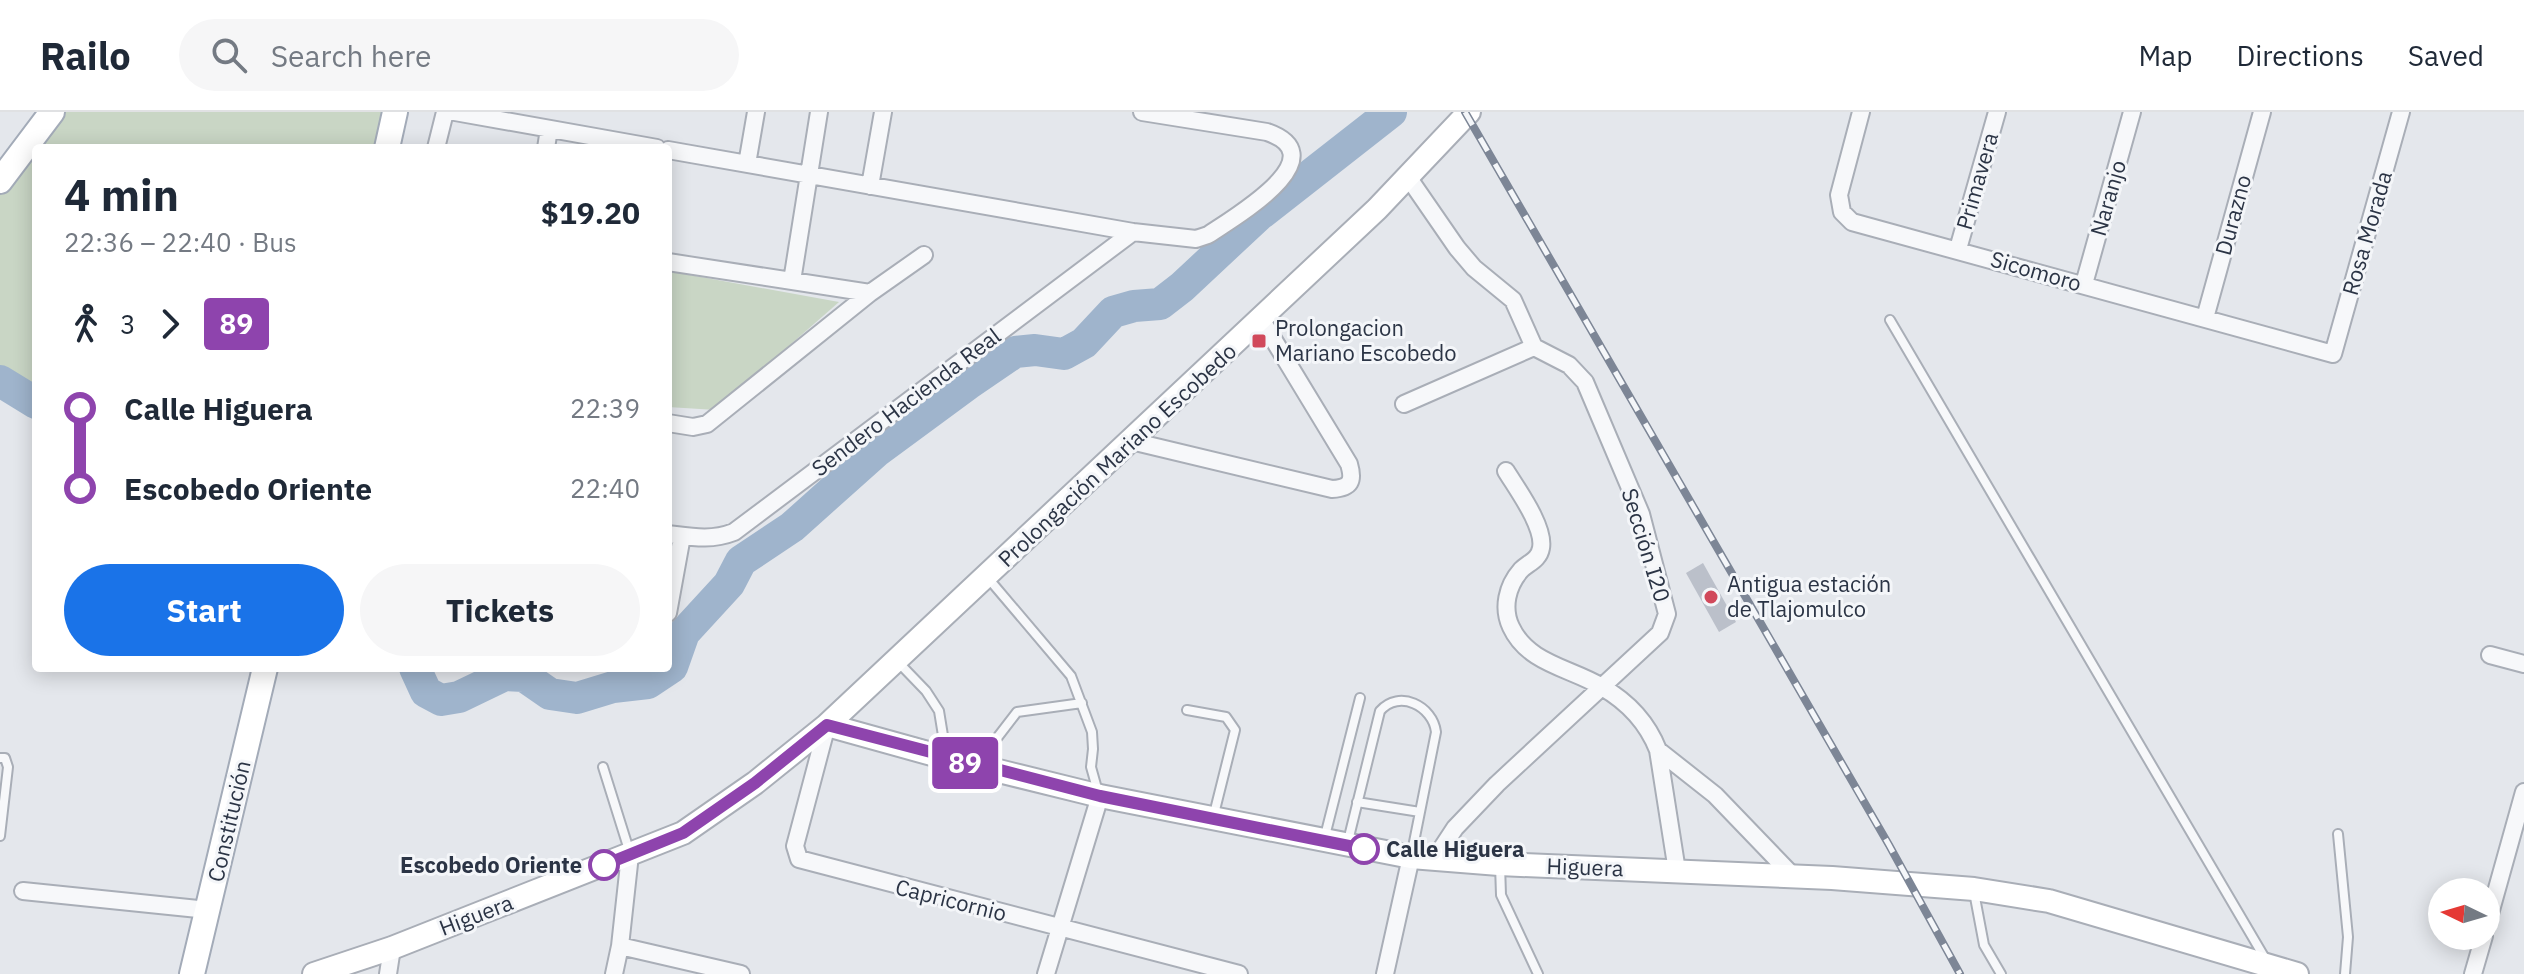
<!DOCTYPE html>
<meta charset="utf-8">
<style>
body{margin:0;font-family:"IBM Plex Sans",sans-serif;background:#f6f6f7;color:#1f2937;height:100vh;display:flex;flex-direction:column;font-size:30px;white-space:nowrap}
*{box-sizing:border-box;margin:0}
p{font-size:26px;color:#747a83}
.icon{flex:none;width:44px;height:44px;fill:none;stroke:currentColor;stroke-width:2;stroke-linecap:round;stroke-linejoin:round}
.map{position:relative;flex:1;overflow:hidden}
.details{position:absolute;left:32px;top:32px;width:640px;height:528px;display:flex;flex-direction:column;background:#fff;border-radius:8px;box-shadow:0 4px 20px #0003}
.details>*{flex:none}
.badge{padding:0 16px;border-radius:6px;font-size:28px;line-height:52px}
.needle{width:52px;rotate:275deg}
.tools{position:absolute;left:2428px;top:766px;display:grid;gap:16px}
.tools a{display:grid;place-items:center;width:72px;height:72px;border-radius:50%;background:#fff;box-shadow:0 4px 20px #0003;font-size:40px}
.map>.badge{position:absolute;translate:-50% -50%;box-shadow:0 0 0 4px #fff}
.legs{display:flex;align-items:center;gap:12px;height:88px;padding:0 32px;font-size:26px}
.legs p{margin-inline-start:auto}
.summary{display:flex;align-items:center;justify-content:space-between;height:136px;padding:0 32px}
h1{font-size:44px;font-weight:700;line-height:60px}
.cta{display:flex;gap:16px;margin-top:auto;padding:16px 32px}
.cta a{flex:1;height:92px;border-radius:48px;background:#1a73e8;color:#fff;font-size:32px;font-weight:700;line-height:92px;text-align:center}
.cta a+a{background:#f6f6f7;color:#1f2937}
ul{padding:0 32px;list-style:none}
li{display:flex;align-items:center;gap:28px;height:80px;font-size:30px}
li i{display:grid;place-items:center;width:12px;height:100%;margin:0 10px;background:currentColor}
li i::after{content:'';width:20px;height:20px;margin:-10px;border:6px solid;border-radius:50%;background:#fff}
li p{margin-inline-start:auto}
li:first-child i{background:linear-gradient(#0000 50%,currentColor 0)}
li:last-child i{background:linear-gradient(currentColor 50%,#0000 0)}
header{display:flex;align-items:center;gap:48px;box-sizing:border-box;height:112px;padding:0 40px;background:#fff;border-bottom:2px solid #e0e1e3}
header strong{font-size:38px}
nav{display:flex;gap:44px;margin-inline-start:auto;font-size:28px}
.search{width:560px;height:72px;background:#f6f6f7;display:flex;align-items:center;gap:20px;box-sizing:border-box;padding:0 28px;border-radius:44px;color:#747a83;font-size:30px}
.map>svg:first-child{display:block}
.green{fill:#c9d6c5}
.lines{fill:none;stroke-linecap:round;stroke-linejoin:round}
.river{stroke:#9fb4cc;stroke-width:32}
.building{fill:#bbc0ca}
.lane-casing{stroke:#a9aeb7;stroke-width:12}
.street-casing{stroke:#a9aeb7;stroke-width:20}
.secondary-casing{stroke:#a9aeb7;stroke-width:26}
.primary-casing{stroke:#a3abb8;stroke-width:28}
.lane{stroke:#f7f8fa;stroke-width:8}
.street{stroke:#f7f8fa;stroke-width:16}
.secondary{stroke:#fff;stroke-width:22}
.primary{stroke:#fff;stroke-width:24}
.rail-casing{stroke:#7d8696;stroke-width:8}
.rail{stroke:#f4f6f9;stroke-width:5;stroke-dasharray:15;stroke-linecap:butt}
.line-1-casing{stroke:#fff;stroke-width:18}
.line-1{stroke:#8e44ad;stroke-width:12}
.poi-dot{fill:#d1495b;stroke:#f4f6f9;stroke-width:3}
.stop-1-dot{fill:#fff;stroke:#8e44ad;stroke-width:4}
.labels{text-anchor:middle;stroke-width:6;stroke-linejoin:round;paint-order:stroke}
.street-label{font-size:22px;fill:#2b3445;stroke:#f4f6f9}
.poi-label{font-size:22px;fill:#2b3445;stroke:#f4f6f9;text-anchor:start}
.stop-label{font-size:22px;font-weight:bold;fill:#2b3445;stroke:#f4f6f9;text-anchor:start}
</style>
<header>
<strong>Railo</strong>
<div class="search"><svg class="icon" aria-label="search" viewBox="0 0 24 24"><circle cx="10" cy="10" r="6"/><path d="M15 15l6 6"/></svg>Search here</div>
<nav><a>Map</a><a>Directions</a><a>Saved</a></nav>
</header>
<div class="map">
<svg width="2524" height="862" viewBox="0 0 2524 862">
<rect width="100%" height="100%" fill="#e4e7ec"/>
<path class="green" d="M 59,0 L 384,0 L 374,36 L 36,36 L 36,283 L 0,260 L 0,77 Z
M 668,159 L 839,190 L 716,298 L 668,295 Z"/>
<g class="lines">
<path class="river" d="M 0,269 L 36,291
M 415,556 L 426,580 L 441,588 L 459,585 L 505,563 L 524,564 L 550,582 L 577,586 L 613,575 L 648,571 L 672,555 L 684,521 L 729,472 L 741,449 L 792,415 L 877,339 L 968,272 L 1015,240 L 1035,238 L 1064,242 L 1084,231 L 1113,200 L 1134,194 L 1160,192 L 1182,175 L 1258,104 L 1391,0"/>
</g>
<path class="building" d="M 1703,451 L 1736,510 L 1719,520 L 1686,461 Z"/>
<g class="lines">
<g class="lane-casing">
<path id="lane" d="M 1890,208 L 2266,848
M 988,466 L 1071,564 L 1092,620 L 1093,637 L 1091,655 L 1098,680
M 899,551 L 926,579 L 939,599 L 946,642
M 1187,598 L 1226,605 L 1235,618 L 1213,706
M 0,646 L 5,646 L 8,655 L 0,724
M 984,652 L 997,626 L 1017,600 L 1082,591
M 603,655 L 629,738
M 1357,690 L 1420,700
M 2338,722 L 2348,825 L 2345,862
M 1325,724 L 1360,586
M 1348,729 L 1380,599 C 1399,577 1433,594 1436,620 L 1411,745
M 1500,753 L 1501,783 L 1538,862
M 1974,780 L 1984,833 L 2001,862"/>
</g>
<g class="street-casing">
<path id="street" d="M 455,0 L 657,36
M 1861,0 L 1839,83 L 1842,100 L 1852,110 L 2333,242 L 2401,0
M 436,36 L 445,0
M 546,36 L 549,17
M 668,38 L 1133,120 L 1196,127 L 1208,123 C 1233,106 1339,45 1267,20 L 1142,0
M 747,52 L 756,0
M 1408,65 L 1457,136 L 1474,156 L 1513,188 L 1534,235 L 1569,253 L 1585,270 L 1641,402 L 1667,502 L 1660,521 L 1497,672 L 1455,716 L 1434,748
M 870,74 L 883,0
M 1958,137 L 1997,0
M 668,150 L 870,181
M 792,169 L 819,0
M 2084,172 L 2132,0
M 2205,206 L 2262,0
M 1404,292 L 1534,235
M 668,311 L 693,315 L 707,312 L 870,181 L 924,143
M 1131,329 L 1332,377 C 1351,376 1354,369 1349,352 L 1261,207
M 1506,359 C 1517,377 1545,415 1541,436 C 1539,448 1528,451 1521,458 C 1507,474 1502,496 1511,515 C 1528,552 1571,556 1602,575 C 1628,590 1647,610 1658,638 L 1677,759
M 668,422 C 692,425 711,429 734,420 L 1133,120
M 668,501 L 682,424
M 2490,543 L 2524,552
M 827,613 L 795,734 L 799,747 L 1239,862
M 1658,638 L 1715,683 L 1793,764
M 23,779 L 208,798
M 2486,816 L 2524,680
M 620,834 L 741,862
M 388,862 L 392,836
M 614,862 L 620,834 L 630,743
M 1046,862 L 1100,684
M 1385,862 L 1411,745
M 2473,862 L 2484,824"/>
</g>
<g class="secondary-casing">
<path id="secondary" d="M 827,613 L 1377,97 L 1469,0
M 314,862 L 392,836 L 683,721 L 755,671 L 827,613 L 946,646 L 1100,684 L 1411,745 L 1499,752 L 1832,766 L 1974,777 L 2049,789 L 2297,862"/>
</g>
<g class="primary-casing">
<path id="primary" d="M 387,36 L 395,0
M 0,69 L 52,0
M 192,862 L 265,556"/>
</g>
<use href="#lane" class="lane"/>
<use href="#street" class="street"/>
<use href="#secondary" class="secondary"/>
<use href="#primary" class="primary"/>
<g class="rail-casing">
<path id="rail" d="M 1465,0 L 1889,733 L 1960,862"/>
</g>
<use href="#rail" class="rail"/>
</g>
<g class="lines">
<g class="line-1-casing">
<path id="line-1" d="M 604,753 L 683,721 L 755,671 L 827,613 L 1100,684 L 1364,737"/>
</g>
<use href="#line-1" class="line-1"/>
</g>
<g class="poi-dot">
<rect x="1251" y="221" width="16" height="16" rx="4"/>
<circle cx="1711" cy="485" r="8"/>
</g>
<g class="stop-1-dot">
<circle cx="1364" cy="737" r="14"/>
<circle cx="604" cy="753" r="14"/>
</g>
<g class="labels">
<g class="street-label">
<text transform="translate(1977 69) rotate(-74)" y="8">Primavera</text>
<text transform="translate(2108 86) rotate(-74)" y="8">Naranjo</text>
<text transform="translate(2233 103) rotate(-75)" y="8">Durazno</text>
<text transform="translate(2367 121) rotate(-74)" y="8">Rosa Morada</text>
<text transform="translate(2036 159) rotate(16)" y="8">Sicomoro</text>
<text transform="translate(906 290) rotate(-37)" y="8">Sendero Hacienda Real</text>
<text transform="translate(1117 343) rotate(-43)" y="8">Prolongación Mariano Escobedo</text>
<text transform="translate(1646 433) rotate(73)" y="8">Sección I20</text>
<text transform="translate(229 709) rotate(-77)" y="8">Constitución</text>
<text transform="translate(1585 755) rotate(2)" y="8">Higuera</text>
<text transform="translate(951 788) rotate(14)" y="8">Capricornio</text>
<text transform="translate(476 803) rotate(-21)" y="8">Higuera</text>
</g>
<g class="poi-label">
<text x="1275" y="224">Prolongacion<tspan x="1275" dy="25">Mariano Escobedo</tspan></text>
<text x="1727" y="480">Antigua estación<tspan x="1727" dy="25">de Tlajomulco</tspan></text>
</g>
<g class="stop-label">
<text x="1386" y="745">Calle Higuera</text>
<text x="582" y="761" text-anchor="end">Escobedo Oriente</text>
</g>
</g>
</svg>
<div class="tools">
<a><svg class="needle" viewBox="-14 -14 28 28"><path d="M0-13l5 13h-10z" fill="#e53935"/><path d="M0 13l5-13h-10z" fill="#747a83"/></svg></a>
</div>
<b class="badge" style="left:965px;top:651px;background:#8e44ad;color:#fff">89</b>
<section class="details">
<div class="summary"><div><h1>4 min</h1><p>22:36 – 22:40 · Bus</p></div><b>$19.20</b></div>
<div class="legs"><svg class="icon" aria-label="walk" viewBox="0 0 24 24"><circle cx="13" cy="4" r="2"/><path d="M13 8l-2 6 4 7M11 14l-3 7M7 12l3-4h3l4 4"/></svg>3<svg class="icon" aria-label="forward" viewBox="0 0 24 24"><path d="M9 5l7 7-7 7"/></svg><b class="badge" style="background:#8e44ad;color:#fff">89</b></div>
<ul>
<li><i style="color:#8e44ad"></i><b>Calle Higuera</b><p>22:39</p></li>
<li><i style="color:#8e44ad"></i><b>Escobedo Oriente</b><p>22:40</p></li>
</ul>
<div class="cta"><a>Start</a><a>Tickets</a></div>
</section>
</div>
